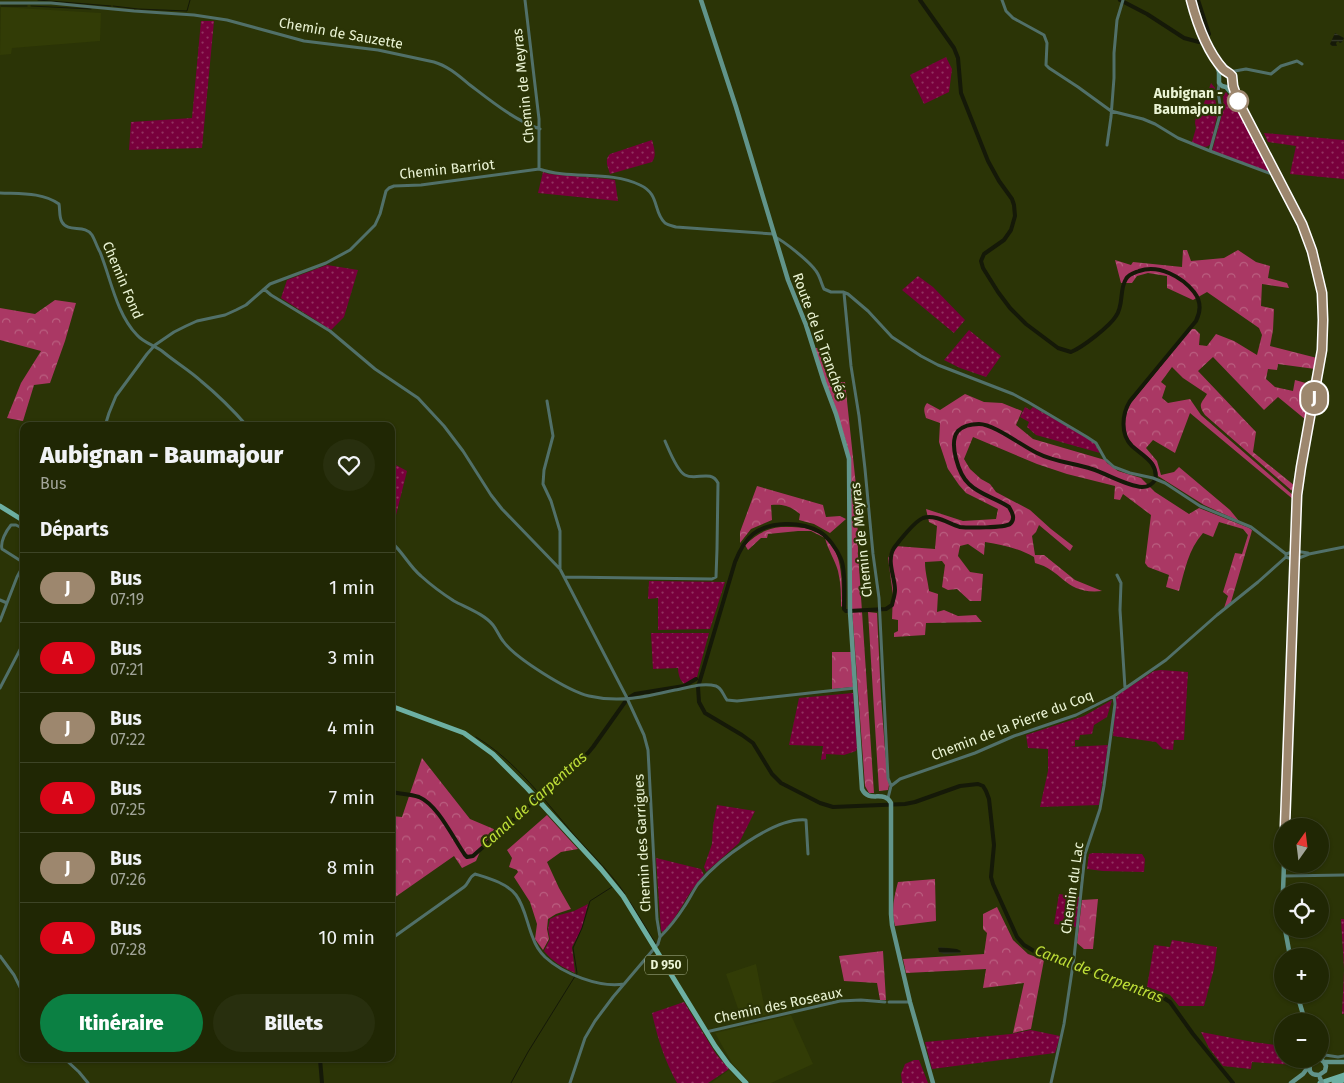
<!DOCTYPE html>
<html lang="fr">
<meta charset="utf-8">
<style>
body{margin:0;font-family:"Fira Sans",sans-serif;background:#282f0e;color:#f1f3f6;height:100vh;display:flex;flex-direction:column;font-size:19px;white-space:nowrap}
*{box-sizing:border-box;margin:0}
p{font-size:16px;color:#a2a59a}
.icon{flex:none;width:28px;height:28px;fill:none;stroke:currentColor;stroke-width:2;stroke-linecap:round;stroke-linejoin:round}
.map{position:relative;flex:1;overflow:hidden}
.panel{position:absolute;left:20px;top:422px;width:375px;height:640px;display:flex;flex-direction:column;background:#202704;border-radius:10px;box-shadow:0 1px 4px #0004,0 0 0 1px #3d4426}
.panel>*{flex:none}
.badge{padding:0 10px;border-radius:16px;font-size:18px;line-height:32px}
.needle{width:32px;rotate:14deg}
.fabs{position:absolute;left:1274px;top:818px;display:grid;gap:10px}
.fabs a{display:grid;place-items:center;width:55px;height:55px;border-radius:50%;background:#202704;box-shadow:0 1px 4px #0004,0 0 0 1px #3d4426;font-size:25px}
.map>.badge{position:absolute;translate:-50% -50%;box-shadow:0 0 0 2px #fff}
h2{padding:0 20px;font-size:19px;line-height:45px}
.round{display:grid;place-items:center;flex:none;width:52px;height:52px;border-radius:26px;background:#282f0e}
.headline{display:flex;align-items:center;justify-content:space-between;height:85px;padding:0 20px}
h1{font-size:24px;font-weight:800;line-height:38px}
.action{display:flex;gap:10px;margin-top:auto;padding:10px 20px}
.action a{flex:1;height:58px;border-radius:30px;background:#0b8043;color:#fff;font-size:20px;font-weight:800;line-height:58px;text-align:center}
.action a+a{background:#282f0e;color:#f1f3f6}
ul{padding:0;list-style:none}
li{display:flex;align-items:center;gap:15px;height:70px;padding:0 20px;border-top:1px solid #3d4426}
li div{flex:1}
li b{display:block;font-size:19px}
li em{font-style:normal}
li .badge{min-width:55px;font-weight:700;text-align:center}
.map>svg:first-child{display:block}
.built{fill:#323c06}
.grass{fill:url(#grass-dots)}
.forest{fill:url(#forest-crowns)}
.water{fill:url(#water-rules)}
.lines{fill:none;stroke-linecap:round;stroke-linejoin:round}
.stream{stroke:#151908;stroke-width:1}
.canal{stroke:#151908;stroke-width:4}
.street{stroke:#517069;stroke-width:3}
.secondary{stroke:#61948a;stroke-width:4.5}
.primary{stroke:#6db0a3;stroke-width:5}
.secondary-bridge{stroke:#61948a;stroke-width:4.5}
.line-casing{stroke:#fff;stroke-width:11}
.line{stroke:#9d876e;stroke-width:8}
.stop-dot{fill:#fff;stroke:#9d876e;stroke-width:2.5}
.labels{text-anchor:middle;stroke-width:4.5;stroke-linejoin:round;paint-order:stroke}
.shield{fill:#2b3406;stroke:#b1ba97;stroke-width:1}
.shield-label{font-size:12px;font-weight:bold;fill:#ebf4d5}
.street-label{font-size:14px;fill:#ebf4d5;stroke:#2b3406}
.stop-label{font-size:14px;font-weight:bold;fill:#ebf4d5;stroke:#2b3406;text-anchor:end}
.water-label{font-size:15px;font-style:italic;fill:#bede38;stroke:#2b3406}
</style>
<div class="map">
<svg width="1344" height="1083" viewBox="0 0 1344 1083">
<defs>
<pattern id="grass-dots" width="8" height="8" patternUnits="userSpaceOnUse" patternTransform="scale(1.25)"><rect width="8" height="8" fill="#78003c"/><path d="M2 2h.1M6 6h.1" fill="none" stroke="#923260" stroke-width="1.8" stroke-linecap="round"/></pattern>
<pattern id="forest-crowns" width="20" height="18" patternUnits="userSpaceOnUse" patternTransform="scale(1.25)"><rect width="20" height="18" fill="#aa3864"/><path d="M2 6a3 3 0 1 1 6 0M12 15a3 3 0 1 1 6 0" fill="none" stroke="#ba5f80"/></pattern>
<pattern id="water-rules" width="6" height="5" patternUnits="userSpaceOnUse" patternTransform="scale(1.25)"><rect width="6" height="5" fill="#151908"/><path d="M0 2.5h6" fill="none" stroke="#373b2b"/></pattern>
</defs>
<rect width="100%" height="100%" fill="#2b3406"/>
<path class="built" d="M 1,7 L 101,13 L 100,41 L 12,48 L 11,54 L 0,55 Z
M 756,964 L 766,1015 L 742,1020 L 726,974 Z
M 791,1015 L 813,1064 L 771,1083 L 750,1083 L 732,1063 L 715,1033 Z
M 729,1070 L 742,1083 L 711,1083 Z"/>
<path class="grass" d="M 201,21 L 214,21 L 202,148 L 129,150 L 131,122 L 192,118 Z
M 946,57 L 952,69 L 949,92 L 924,104 L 910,75 Z
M 1211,83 L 1215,88 L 1214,95 L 1218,111 L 1211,144 C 1204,150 1199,145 1192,142 L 1196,128 L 1195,123 L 1197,107 L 1202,109 Z
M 1226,92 L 1235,105 L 1270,171 L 1269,172 L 1212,151 L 1224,107 L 1223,96 Z
M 1264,133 L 1344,140 L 1344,179 L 1290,174 L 1296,146 L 1268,142 Z
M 652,140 C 654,148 657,155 652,162 L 610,174 C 608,167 604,160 610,154 Z
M 543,172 L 549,174 L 607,179 L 615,180 L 618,201 L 538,193 Z
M 327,265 L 358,270 L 344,317 L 331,330 L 281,298 L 287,280 Z
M 918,276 L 933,287 L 965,320 L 954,333 L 902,290 Z
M 969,330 L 1001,356 L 986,377 L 960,368 L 944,360 Z
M 1025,407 L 1030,410 L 1033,407 L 1093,441 L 1100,453 L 1036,435 L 1027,427 L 1029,422 L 1020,417 Z
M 392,463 L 407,471 L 394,523 L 391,522 Z
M 649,581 L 725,582 L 710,629 L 658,630 L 658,598 L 648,599 Z
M 651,633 L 709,633 L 697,677 L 685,684 C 680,682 678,673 678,668 L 653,669 Z
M 1161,670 L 1188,672 L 1184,740 L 1174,740 L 1173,750 L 1163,749 L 1156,742 L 1113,736 L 1116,698 L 1119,694 L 1154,671 Z
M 853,693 L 857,748 L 856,751 L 844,755 L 826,754 L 826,759 L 821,760 L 823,746 L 789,745 L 799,698 Z
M 1112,700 L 1107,717 L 1094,725 L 1092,734 L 1080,735 L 1079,740 L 1075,740 L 1075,746 L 1070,747 L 1108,745 L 1099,805 L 1040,807 L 1048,771 L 1048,749 L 1028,748 L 1026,735 L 1084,716 Z
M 717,805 L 755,811 L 739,843 L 706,872 L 704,867 L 712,844 L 713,826 Z
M 1093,853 L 1142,854 L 1145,859 L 1144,872 L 1103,871 L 1087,869 L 1089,854 Z
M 656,858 L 701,869 L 704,875 C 687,892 680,915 663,932 L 661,931 Z
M 1059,894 L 1080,897 L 1076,927 L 1054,924 Z
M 588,904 L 582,928 L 572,947 L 575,973 C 563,968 552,961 544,951 L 550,939 L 548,929 L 550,919 L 556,916 L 574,911 Z
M 1341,919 L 1344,919 L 1344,1014 L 1342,1014 L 1344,970 Z
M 1172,940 L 1217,947 L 1214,969 L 1204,1006 L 1179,1006 L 1170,995 L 1147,987 L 1154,945 L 1170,947 Z
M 684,1002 L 716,1054 L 729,1069 L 708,1083 L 677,1083 C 664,1059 658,1040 652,1013 Z
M 1031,1030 L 1060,1036 L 1055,1053 L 932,1069 L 925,1042 L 1011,1034 Z
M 1201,1032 L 1253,1042 L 1282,1046 L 1282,1059 L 1296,1059 L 1295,1065 L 1252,1062 L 1251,1069 L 1223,1066 L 1209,1048 Z
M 914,1060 L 919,1060 L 928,1083 L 902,1083 L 901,1074 L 905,1064 Z"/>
<path class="forest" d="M 1183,250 L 1187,250 L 1191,261 L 1224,258 L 1238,250 L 1256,262 L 1270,266 L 1268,278 L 1287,283 L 1289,288 L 1262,284 L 1261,306 L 1274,309 L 1273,330 L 1270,346 L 1317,358 L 1315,369 L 1278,364 L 1277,370 L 1268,369 L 1266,379 L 1275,387 L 1293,391 L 1295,380 L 1313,385 L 1306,420 L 1278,397 L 1264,410 L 1213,357 L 1198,371 L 1256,432 L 1253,452 L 1295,486 L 1295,492 L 1291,490 L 1205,415 C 1197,404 1202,403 1207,394 L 1183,378 L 1172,367 L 1161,382 L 1166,386 L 1162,398 L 1168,403 L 1190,399 L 1201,415 L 1294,496 L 1294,500 L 1190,413 L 1175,453 L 1153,440 L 1146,448 L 1157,461 L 1161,475 L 1174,472 L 1179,467 L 1230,510 L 1239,521 L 1204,505 L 1158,476 C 1157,471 1156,466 1152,461 C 1147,455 1139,451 1134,446 C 1123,437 1123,420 1127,408 L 1191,329 L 1195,329 L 1200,334 L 1199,345 L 1207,346 L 1216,334 L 1234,341 L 1257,355 L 1262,335 L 1259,328 L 1207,292 L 1193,300 L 1167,288 L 1167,276 L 1148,273 L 1137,276 L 1132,283 L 1121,283 L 1115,260 L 1131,265 L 1133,262 L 1182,267 Z
M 55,300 L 76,303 L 65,341 L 50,383 L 34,385 L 23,421 L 7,418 L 21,383 L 41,351 L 0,340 L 0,308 L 35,314 Z
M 815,348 L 821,348 L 826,373 L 833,389 L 838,382 L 845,382 L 857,495 L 858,551 L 874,793 L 869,793 L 865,786 L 852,609 L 848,448 L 832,397 L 825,381 Z
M 965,394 L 984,402 L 1002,403 L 1022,411 L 1016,425 L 1033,439 L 1105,460 L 1107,463 L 1118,471 L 1141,478 L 1155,492 L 1189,514 L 1199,508 L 1249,528 L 1252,530 L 1251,534 L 1231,602 L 1224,608 L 1228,596 L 1223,592 L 1235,553 L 1242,554 L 1248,535 L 1243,529 L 1219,522 L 1213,537 L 1203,533 C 1188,550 1185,570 1179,591 L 1166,587 L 1169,575 L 1148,567 L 1145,563 L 1151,515 L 1123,494 L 1120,500 L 1114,499 L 1115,486 L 1067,474 L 1037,464 L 973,437 L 964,459 L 970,469 L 981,479 L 990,484 L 996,492 L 1030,510 L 1051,529 L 1073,546 L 1070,551 L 1039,525 L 1036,532 L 1032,536 L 1035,555 L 1044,555 L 1075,580 L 1102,591 C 1065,595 1063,570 1035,563 L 1034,557 C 1018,548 1003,545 985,542 L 984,555 L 968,544 L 960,546 L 958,556 L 970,572 L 983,574 L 981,601 L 970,601 L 957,589 L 948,590 L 942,587 L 945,565 L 942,561 L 925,562 C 925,573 928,581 929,591 L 938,594 L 937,612 L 944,610 L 958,616 L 976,615 L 982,622 L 926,623 L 925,635 L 894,637 L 894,633 L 898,631 L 898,620 L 892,619 L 893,595 L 888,558 L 895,546 L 935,549 L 937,526 L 929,522 L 926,509 L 963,521 L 996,519 L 998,509 L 966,493 L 959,485 L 948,469 L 939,442 L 940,423 L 926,418 C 924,411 923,408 927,403 L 940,410 Z
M 757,486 L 823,505 L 826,517 L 840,516 L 846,519 L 830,533 L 814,524 L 799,520 L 800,514 C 790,506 784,504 771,505 L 772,520 L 751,529 L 740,543 L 740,532 Z
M 781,527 C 790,527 801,527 809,529 C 844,540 842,576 842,606 L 841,607 C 841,595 841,583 838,571 C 835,560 828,550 825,538 L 811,531 L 798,531 L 768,534 L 767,538 L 761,538 L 748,550 L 745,545 C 757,534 765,529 781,527 Z
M 868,612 L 877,613 L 881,697 L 885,750 L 889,785 L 888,790 L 879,791 Z
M 832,652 L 851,652 L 853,687 L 832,689 Z
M 422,758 L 470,819 L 496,830 L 482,847 L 476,861 L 462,868 L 454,856 L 391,900 L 391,816 L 402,817 Z
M 547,815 L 578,849 L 561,852 L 547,862 L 559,888 L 571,909 L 556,914 L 548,919 L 547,929 L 549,939 L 543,950 L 535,939 L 537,924 L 530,902 L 514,877 L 518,872 L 517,870 L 509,867 L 512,858 L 507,850 Z
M 935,879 L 936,921 L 895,926 C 891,910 894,897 898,882 Z
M 1098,899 L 1093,949 L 1084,949 L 1077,943 L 1082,900 Z
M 997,907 L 1013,940 L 1028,954 L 1044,960 L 1031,1029 L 1013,1033 L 1024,983 L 983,988 L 986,969 L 906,973 L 903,959 L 984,954 L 987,933 L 983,929 L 983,914 Z
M 883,951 L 886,1000 L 880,1000 L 877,983 L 844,981 L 839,956 Z"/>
<path class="water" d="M 1335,33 L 1344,38 L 1342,42 L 1340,43 L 1338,41 L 1336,43 L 1337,46 L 1332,46 L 1330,44 Z
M 940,947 L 957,949 L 961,951 L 960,953 L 944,954 L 939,952 L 938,948 Z"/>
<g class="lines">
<path class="stream" d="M 38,0 L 111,6
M 1,6 L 27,6
M 31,6 L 91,9
M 113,6 L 138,9 L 187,11 L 190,0
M 476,737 C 516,761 545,801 575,836 C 592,855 611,873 625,894
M 630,902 L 656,944
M 511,1083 L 528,1052 L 577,973 L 573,948 L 582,928 L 590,901 L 612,887"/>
<path class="canal" d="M 920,0 L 954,48 L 958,58 L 961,93 L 988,161 L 999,181 L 1012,199 L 1014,205 L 1015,216 L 1011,230 L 1004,240 L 984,254 L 981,261 L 983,268 L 998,292 L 1010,308 L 1026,324 L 1058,348 L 1071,352 C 1083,347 1110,326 1116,316 C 1124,305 1119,290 1126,279 C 1129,274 1134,273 1139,271 C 1159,264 1182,277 1194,292 C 1201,301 1201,311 1196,321 L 1130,401 C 1122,414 1120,434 1132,446 C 1143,456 1159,463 1155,480 C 1152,485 1148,487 1142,487 C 1127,486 1107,474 1092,469 C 1074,463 1054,462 1037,453 C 1022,446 994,424 979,424 C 972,424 964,425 958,431 C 948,443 959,475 969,484 C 980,495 996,498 1009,507 C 1012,512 1016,519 1010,524 C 1004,528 968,528 960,527 C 949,524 936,514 923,518 C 915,521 899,541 894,548 C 886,561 895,577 895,590 C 895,595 893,600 892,605 L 886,609 L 849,611 L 846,611 L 844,609 C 844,596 846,570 841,559 C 837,549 828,537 820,532 C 801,521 770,521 753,534 C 744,541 739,552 735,562 L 698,687 L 699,702 L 705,713 L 742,735 L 753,743 L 772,774 L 781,783 L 820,803 L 833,807 L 905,804 L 915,802 L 960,786 L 978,784 L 983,786 L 986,791 L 989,799 L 994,845 L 991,877 L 993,884 L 1017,937 L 1024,945 L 1034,951 L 1159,995 L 1170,1002 L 1193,1034 L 1233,1083
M 1120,0 L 1147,14 L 1184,38 L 1199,42
M 1198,0 L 1209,34
M 630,697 L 635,694 L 684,686 L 696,679
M 391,792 C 400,794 410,794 419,797 C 438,805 453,838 465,855 L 467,857 L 473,856 L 588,753 L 593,747 L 625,702
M 320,1059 L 322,1083"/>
<path class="street" d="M 525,0 L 539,119 L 539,169
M 1002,0 L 1006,11 L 1013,18 L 1044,35 L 1047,43 L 1046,65 L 1049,68 L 1078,87 L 1111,111 L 1143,119 L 1155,124 L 1178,138 L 1210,151 L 1277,176
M 0,3 L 51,3 L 134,11 L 194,15 L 227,20 L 304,41 L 378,50 L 434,62 C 448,66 459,76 470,85 C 491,101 514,120 540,129
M 1229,72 L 1246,69 L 1271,74 L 1281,66 L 1297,61 L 1302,64
M 1107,145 L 1111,117 L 1114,78 L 1114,53 L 1117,20 L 1123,0
M 1210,151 L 1221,111 L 1218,92 L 1219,84
M 0,193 C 20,194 42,192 59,204 C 60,209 59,218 62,222 C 68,233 85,224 92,235 C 95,240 97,247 100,252 C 111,279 116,313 137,335 C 144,343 154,345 162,351 C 175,362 189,370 201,381 C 218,395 233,410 247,426
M 775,237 C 784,241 810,262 816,271 C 820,276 821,283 824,289 L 831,292 L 843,292 L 848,294 L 868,311 L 892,337 L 921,356 L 938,365 L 1013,394 L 1028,402 L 1087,437 L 1096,443 L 1105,459 L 1114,467 L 1130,473 L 1153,478 L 1165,483 L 1200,506 L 1251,527 L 1286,554 L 1286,557 L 1294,560 L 1309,554 L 1344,547
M 264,289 L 271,295 L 330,331 L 375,369 L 418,398 L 444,426 L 463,451 L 491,495 L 502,509 L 560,569 L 626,696 L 644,735 L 648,750 L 657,919 L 660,937 L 658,944 L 613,997 L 595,1021 L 585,1038 L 570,1083
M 844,293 L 851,366 L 859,416 L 865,469 L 873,554 L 879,598 L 888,778 L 891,786
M 547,401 L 553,436 L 544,470 L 543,484 L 551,501 L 560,531 L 560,569
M 105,426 L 109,413 L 116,396 L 147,354 L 155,345 L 174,332 L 186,326 L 197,321 L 225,315 L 236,310 L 246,305 L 270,284 L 326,263 L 350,250 L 375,225 L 380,214 L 386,191 L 389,188 L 394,186 L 421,185 L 539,169 C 571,180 609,170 640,185 C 660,194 653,212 665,223 C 668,225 673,226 676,227 L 774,234
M 391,542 C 403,552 409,566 421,576 C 431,585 443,594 454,601 C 467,608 484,614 493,625 C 497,630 499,636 503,641 C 515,658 568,691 589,696 C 619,703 645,697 675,690 C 688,688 702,682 716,686 C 722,688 723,695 727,700 L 737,701 L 855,688
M 1286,554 L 1295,551 L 1308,553
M 1117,575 L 1121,583 L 1120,610 L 1125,688
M 564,577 L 712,579 L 716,577 L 717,549 L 718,483 C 711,469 696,481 685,475 C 677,471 669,450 665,441
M 0,600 L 7,603
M 0,621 L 17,577 L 23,566 L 21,561 L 2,549 C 0,542 6,531 11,525 L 16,525 L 24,529
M 0,688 L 24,642
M 888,798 L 891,786 L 900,779 L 975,753 L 1014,736 L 1076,715 L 1114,696 L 1166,660 L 1217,615 L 1258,582 L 1286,557
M 1284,876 L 1344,875
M 660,937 C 669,928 677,918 684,907 C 689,900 693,891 698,884 C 718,860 774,817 806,820 L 808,854
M 391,939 L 464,887 C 469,883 469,877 475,874 C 488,878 507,883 516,895 C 525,907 527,924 533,938 C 535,944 540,952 545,957 C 563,974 600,988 624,984
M 0,956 L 14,975 L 24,995
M 889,1002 L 910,1002
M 706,1032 L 840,1001 L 861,1000 L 885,1002
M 65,1059 L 79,1072 L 88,1083
M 1322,1059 L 1325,1055 L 1338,1057 L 1344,1056
M 1051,1083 L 1064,1024 L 1074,958 L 1085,854 L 1100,809 L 1104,786 L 1115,704 L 1114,696"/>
<path class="secondary" d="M 701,0 L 736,107 L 788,280 L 806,325 L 824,382 L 836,414 L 849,459 L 850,612 L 862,789 C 869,804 884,789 891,803 L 891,914 L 892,925 L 910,1002 L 933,1083
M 1191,0 L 1199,24 L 1212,53
M 1211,52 L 1224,70 L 1233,76 L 1233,86 L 1238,101 L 1302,224 L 1314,258 L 1322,293 L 1323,320 L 1322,350 L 1301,467 L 1297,495 L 1285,826
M 1215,60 L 1219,72 L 1219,83 L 1222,86 L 1226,87 L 1234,96
M 1283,891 L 1284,864
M 1285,929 L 1290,956
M 1297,994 L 1305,1021
M 1311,1059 C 1310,1067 1306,1075 1319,1075
M 1320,1059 L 1324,1062 L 1344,1062
M 1319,1075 L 1325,1071 L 1326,1066 L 1324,1062
M 1291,1083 L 1303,1074 L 1309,1066"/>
<path class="primary" d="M 0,506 L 24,521
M 391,706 L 464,733 L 493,754 L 527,788 L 601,869 L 623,896 L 715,1046 L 728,1064 L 746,1083
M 1320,1083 L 1344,1075
M 1334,1083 L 1344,1080"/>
<path class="secondary-bridge" d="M 1320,1078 L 1322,1083"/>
</g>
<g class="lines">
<g class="line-casing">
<path id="line" d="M 1191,0 C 1197,23 1207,51 1223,69 C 1226,72 1230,73 1232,76 L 1233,86 L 1238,101 L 1302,224 L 1312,251 L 1322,293 L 1323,320 L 1322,350 L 1301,467 L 1297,495 L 1285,826"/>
</g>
<use href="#line" class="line"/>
</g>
<circle class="stop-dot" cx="1238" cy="101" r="10"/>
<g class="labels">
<rect class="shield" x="645" y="955.5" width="42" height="19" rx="4"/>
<g class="shield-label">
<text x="666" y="969">D 950</text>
</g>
<g class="street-label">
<text transform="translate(341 33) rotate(10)" y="5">Chemin de Sauzette</text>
<text transform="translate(523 86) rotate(-96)" y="5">Chemin de Meyras</text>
<text transform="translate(447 169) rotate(-6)" y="5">Chemin Barriot</text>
<text transform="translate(123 280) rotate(67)" y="5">Chemin Fond</text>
<text transform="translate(820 336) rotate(70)" y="5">Route de la Tranchée</text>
<text transform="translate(861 540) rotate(-96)" y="5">Chemin de Meyras</text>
<text transform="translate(1012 725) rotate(-21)" y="5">Chemin de la Pierre du Coq</text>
<text transform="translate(642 843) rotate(-93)" y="5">Chemin des Garrigues</text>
<text transform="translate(1072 888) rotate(-82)" y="5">Chemin du Lac</text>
<text transform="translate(778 1005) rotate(-12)" y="5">Chemin des Roseaux</text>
</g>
<g class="stop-label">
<text x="1223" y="98">Aubignan -<tspan x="1223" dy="16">Baumajour</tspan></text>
</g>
<g class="water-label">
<text transform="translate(534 800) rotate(-42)" y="5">Canal de Carpentras</text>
<text transform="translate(1099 974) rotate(21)" y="5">Canal de Carpentras</text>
</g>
</g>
</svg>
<div class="fabs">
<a><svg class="needle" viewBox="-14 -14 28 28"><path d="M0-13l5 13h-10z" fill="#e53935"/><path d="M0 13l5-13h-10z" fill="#a2a59a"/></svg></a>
<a><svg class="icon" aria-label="locate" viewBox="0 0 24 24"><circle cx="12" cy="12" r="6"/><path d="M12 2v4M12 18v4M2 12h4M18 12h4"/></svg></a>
<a>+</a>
<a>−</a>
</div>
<b class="badge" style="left:1314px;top:398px;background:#9d876e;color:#fff">J</b>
<section class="panel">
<div class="headline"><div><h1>Aubignan - Baumajour</h1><p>Bus</p></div><a class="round"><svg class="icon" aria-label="heart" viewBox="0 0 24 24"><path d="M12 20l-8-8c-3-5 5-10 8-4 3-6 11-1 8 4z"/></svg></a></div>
<h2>Départs</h2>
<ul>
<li><span class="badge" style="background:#9d876e;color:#fff">J</span><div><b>Bus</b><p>07:19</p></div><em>1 min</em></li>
<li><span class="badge" style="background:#d90618;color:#fff">A</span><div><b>Bus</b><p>07:21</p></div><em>3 min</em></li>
<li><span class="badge" style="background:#9d876e;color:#fff">J</span><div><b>Bus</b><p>07:22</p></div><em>4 min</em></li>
<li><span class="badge" style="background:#d90618;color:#fff">A</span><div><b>Bus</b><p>07:25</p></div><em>7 min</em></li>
<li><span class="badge" style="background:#9d876e;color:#fff">J</span><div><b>Bus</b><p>07:26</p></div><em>8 min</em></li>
<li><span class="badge" style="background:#d90618;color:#fff">A</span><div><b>Bus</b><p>07:28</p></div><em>10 min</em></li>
</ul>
<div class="action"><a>Itinéraire</a><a>Billets</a></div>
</section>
</div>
